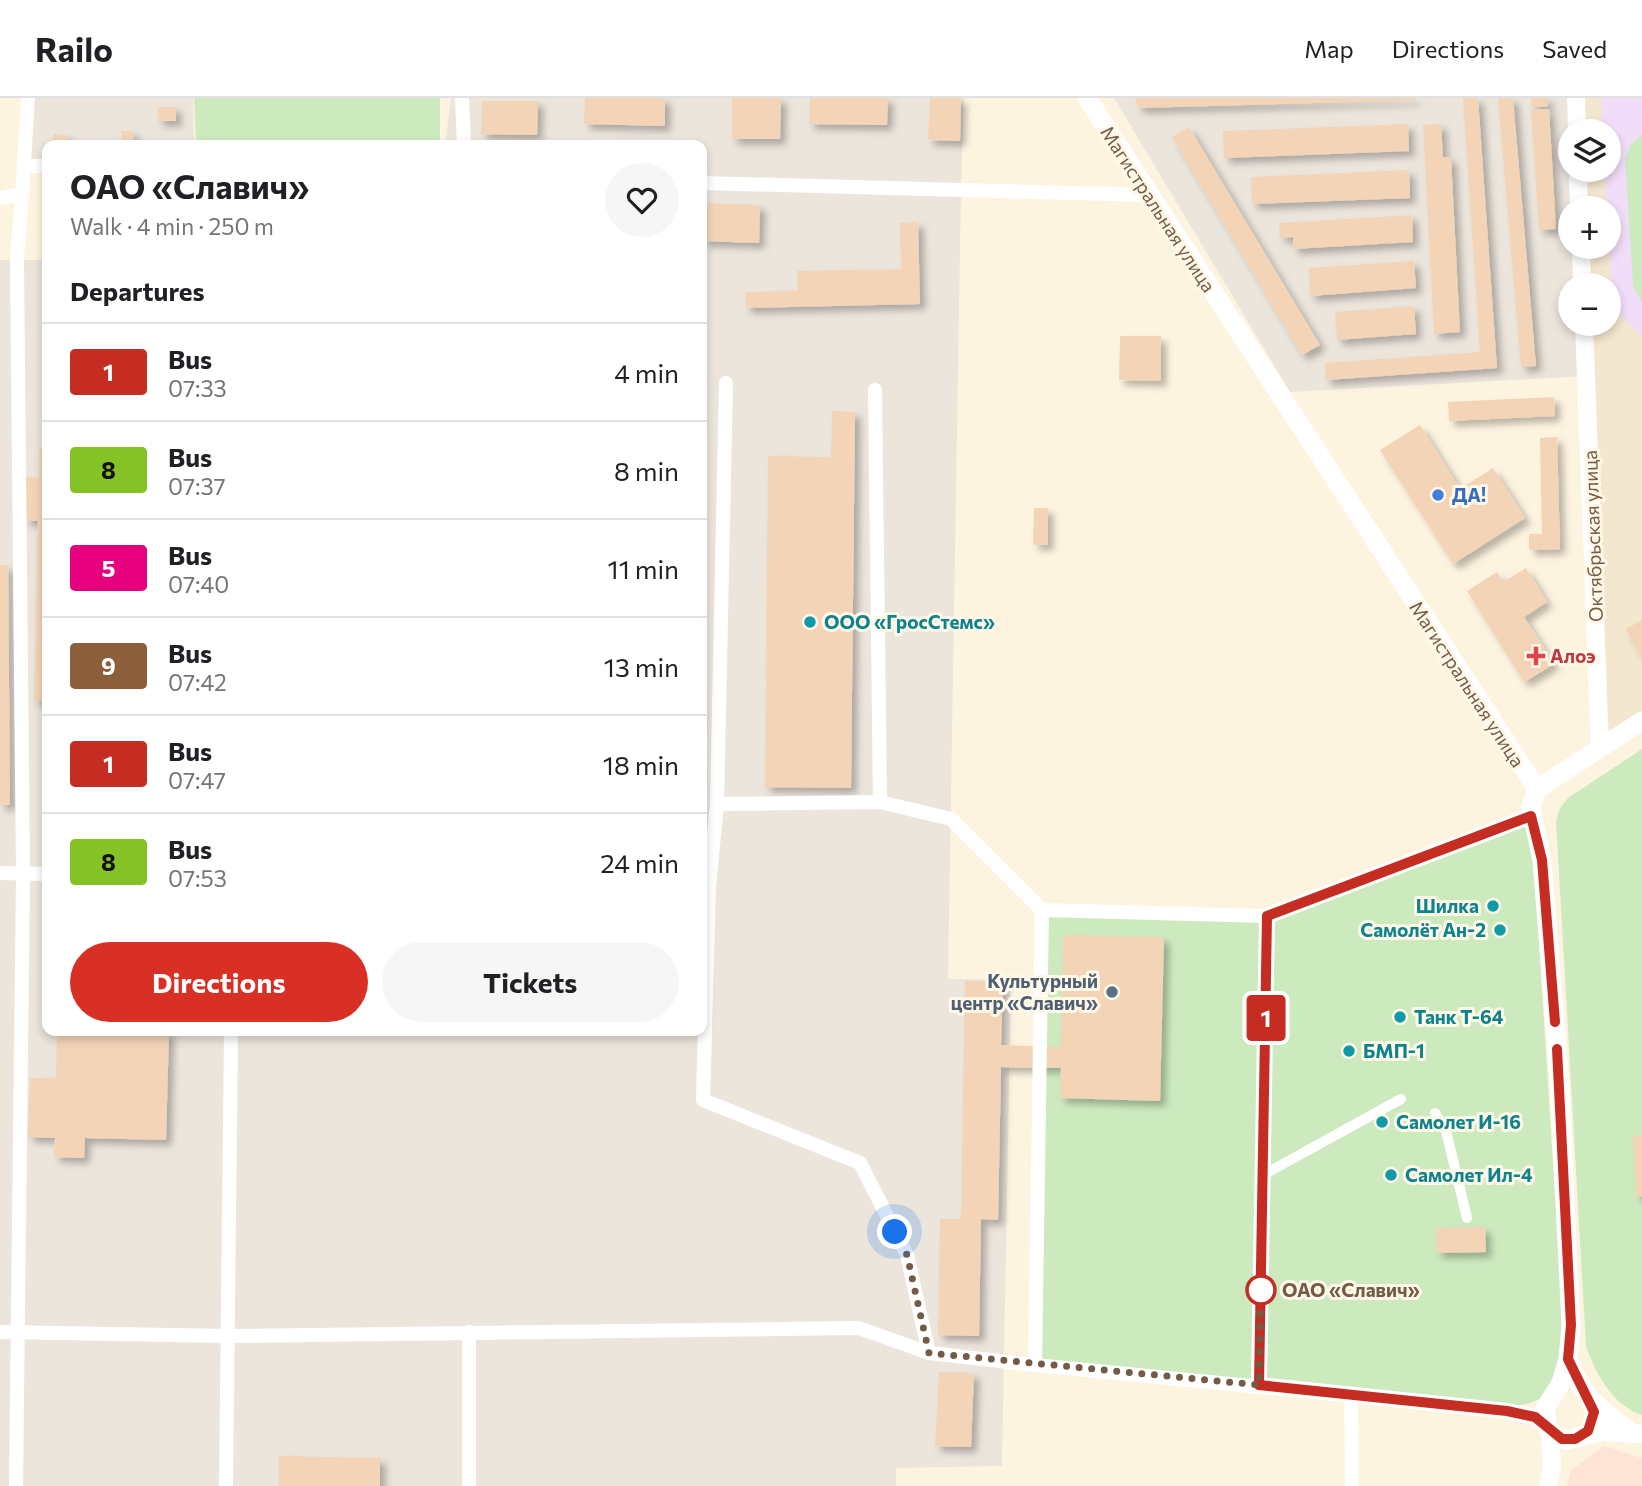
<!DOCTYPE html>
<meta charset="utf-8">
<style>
body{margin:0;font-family:Commissioner,sans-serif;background:#f6f6f6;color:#202124;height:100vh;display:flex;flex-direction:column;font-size:26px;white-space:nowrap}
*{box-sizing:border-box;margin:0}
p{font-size:23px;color:#757577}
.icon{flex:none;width:38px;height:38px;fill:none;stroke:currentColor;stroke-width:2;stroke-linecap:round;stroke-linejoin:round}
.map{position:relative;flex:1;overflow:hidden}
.details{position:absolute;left:42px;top:42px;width:665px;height:896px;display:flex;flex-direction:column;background:#fff;border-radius:14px;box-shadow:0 4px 10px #0003}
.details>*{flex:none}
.badge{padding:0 14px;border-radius:5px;font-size:24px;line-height:46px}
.fabs{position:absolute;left:1558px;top:21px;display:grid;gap:14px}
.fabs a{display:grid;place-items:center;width:63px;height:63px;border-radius:50%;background:#fff;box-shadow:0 4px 10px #0003;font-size:35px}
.you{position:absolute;width:35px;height:35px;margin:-18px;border:5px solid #fff;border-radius:50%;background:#1a73e8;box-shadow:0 0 0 10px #1a73e833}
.map>.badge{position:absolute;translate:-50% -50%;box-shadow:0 0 0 4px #fff}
h2{padding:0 28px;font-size:26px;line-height:63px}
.round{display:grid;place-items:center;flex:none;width:74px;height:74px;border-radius:37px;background:#f6f6f6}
.headline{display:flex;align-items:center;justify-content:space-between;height:119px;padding:0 28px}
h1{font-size:33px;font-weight:700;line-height:52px}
.cta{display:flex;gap:14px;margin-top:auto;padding:14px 28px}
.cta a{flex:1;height:80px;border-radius:42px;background:#d93025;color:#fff;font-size:28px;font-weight:700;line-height:80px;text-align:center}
.cta a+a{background:#f6f6f6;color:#202124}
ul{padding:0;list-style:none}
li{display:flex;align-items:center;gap:21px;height:98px;padding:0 28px;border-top:2px solid #e0e0e0}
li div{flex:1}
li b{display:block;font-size:26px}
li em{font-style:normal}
li .badge{min-width:77px;font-weight:700;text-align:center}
header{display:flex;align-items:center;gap:42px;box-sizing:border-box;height:98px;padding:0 35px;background:#fff;border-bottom:2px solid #e0e0e0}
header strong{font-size:33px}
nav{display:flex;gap:38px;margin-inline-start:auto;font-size:24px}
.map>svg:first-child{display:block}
.residential{fill:#f4e7cf}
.commercial{fill:#fee4d4}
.industrial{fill:#ebe5dc}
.education{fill:#f1ddf9}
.green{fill:#cdeabf}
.building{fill:#f3d4b7;filter:url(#shadow)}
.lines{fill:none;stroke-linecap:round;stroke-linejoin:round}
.pedestrian{stroke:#fff;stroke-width:10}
.minor{stroke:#fff;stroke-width:14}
.tertiary{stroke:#fff;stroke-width:18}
.secondary{stroke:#fff;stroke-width:19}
.line-casing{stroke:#fff;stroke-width:16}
.line{stroke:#c52d22;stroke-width:10}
.walk{stroke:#745b47;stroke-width:7;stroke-dasharray:0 12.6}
.shop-dot{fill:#3f7fe0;stroke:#fff8e7;stroke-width:2.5}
.culture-dot{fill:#0f9aa8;stroke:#fff8e7;stroke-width:2.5}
.health-dot{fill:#e0444e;stroke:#fff8e7;stroke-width:2.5}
.service-dot{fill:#5c6f8a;stroke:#fff8e7;stroke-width:2.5}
.stop-dot{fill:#fff;stroke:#c52d22;stroke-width:3.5}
.labels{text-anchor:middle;stroke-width:6;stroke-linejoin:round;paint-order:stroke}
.street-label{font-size:19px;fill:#745b47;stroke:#fff8e7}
.shop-label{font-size:19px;font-weight:bold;fill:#366cbe;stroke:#fff8e7;text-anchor:start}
.culture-label{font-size:19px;font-weight:bold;fill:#0d838f;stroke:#fff8e7;text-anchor:start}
.health-label{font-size:19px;font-weight:bold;fill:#be3a42;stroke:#fff8e7;text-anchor:start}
.service-label{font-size:19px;font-weight:bold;fill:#4e5e75;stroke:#fff8e7;text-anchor:end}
.stop-label{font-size:19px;font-weight:bold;fill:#745b47;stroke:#fff8e7;text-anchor:start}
</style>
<header>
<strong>Railo</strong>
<nav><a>Map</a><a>Directions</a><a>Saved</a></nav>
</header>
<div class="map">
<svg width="1642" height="1388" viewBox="0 0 1642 1388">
<defs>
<filter id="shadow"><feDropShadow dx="5.5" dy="5.5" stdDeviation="3.5" flood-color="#0004"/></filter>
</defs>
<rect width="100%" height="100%" fill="#fdf4e0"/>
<path class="residential" d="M 1577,0 L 1642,0 L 1642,618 L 1604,642 L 1584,226 L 1608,226 L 1608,187 L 1583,187 L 1582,149 L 1608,149 L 1608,110 L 1580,110 L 1579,72 L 1608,72 L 1608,33 L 1578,33 Z"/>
<path class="commercial" d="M 1604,1348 L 1642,1360 L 1642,1388 L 1567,1388 L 1571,1372 Z"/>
<path class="industrial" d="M 28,0 L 193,0 L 194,47 L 47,47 L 47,68 L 24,68 Z
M 451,0 L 964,0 L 961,91 L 702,85 L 702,47 L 445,47 Z
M 1114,0 L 1576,0 L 1570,33 L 1570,72 L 1579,110 L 1570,110 L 1570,149 L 1581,149 L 1582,187 L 1570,187 L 1570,226 L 1584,226 L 1587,278 L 1290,294 Z
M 702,86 L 961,92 L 948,881 L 1011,881 L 1002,1368 L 896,1370 L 896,1388 L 0,1388 L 0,162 L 47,162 L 47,933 L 702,933 Z"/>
<path class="education" d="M 1601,0 L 1642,0 L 1642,239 L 1613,209 L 1605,72 L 1608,72 L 1608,33 L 1603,33 Z"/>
<path class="green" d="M 194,0 L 440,0 L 440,47 L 196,47 Z
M 1642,37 L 1642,204 L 1633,188 L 1625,61 L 1631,46 Z
M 1642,651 L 1642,1317 C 1613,1308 1595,1275 1586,1248 L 1556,723 L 1560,710 L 1568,700 Z
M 1531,719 L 1565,1255 C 1548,1294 1553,1304 1507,1309 L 1035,1267 L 1042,812 L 1267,818 Z"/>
<path class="building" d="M 585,0 L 665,0 L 665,28 L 584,26 Z
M 732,0 L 781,0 L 780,41 L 732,41 Z
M 810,0 L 888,0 L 887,27 L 809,26 Z
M 930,0 L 961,0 L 960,43 L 928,42 Z
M 1135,0 L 1415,0 L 1415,2 L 1139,10 Z
M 1463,0 L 1478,0 L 1497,270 L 1326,282 L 1325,265 L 1480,254 Z
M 1498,0 L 1513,0 L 1536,268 L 1521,269 Z
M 1531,0 L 1548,0 L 1548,8 L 1531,9 Z
M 482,3 L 538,3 L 537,37 L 481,36 Z
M 158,9 L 176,9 L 176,23 L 158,23 Z
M 1549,11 L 1556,131 L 1539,132 L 1531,12 Z
M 1408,26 L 1409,53 L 1224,60 L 1223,33 Z
M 1441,26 L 1443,59 L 1451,59 L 1460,234 L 1434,236 L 1423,27 Z
M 1189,29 L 1320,247 L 1302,257 L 1172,39 Z
M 121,33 L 133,33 L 134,46 L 122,46 Z
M 54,36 L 68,38 L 67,47 L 52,47 Z
M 1409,72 L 1410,100 L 1252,106 L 1251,79 Z
M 702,105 L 760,107 L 759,145 L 702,143 Z
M 1412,117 L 1413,144 L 1293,151 L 1293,139 L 1280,140 L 1279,125 Z
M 918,124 L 920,206 L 746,210 L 745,194 L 798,193 L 797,173 L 901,171 L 900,125 Z
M 1414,163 L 1416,190 L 1310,198 L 1309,170 Z
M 1414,208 L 1416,236 L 1337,242 L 1335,214 Z
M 1120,238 L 1161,238 L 1161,283 L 1119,282 Z
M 1554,299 L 1555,318 L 1449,323 L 1448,304 Z
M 832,313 L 855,314 L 851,690 L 765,689 L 768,358 L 831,359 Z
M 1420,327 L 1460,391 L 1493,370 L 1525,420 L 1453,466 L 1380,352 Z
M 1557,339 L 1560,451 L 1529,452 L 1529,436 L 1542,436 L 1540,340 Z
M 39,350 L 47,350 L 47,603 L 34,603 L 38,423 L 25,423 L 26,379 L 39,380 Z
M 1034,410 L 1048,410 L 1048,447 L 1033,447 Z
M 0,467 L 8,467 L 10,707 L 0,707 Z
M 1526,470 L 1547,504 L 1524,519 L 1554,566 L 1524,584 L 1467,493 L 1497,474 L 1503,484 Z
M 1642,522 L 1642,560 L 1626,531 Z
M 1063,837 L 1164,839 L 1160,1003 L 1060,1000 L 1061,970 L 1001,969 L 998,1122 L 981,1121 L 979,1238 L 938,1237 L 940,1121 L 961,1121 L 965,883 L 1003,884 L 1001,947 L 1061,949 Z
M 57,933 L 169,933 L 166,1042 L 85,1040 L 84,1060 L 54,1059 L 55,1040 L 28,1039 L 30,980 L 56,980 Z
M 1642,1037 L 1642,1098 L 1636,1099 L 1633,1038 Z
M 1485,1129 L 1486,1154 L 1437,1155 L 1436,1130 Z
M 939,1274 L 974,1275 L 971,1349 L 935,1348 Z
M 279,1358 L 380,1360 L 380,1388 L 279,1388 Z"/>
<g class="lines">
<path class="pedestrian" d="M 1435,1015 L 1446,1033 L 1467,1120
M 1263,1077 L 1401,1001"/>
<path class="minor" d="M 462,0 L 464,47
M 24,68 L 47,68
M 702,85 L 1148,97
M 0,100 L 22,96 L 28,0
M 875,292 L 880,704
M 717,706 L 880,704 L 951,721 L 1042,812
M 1531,718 L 1267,818 L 1042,812 L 1035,1267 L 1507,1313 L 1535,1319 L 1548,1331
M 0,775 L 47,776
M 702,787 L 709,788 L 717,706 L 726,285
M 709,788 L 703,1002 L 860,1065 L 907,1157 L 929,1255
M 0,1234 L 228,1238 L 859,1230 L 929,1255 L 1035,1267
M 469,1234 L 469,1388
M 1259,1287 L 1267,818
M 1351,1296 L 1352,1388
M 16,1388 L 23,776 L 17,161 L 22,96
M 226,1388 L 231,933"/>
<path class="tertiary" d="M 1576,0 L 1577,33
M 1578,72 L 1579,110
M 1581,149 L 1582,187
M 1584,226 L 1600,650
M 1548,1388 L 1552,1368 L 1550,1333"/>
<path class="secondary" d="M 1087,0 L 1537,691
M 1537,691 L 1531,710 L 1542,762 L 1559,978 L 1571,1227 L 1568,1261 L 1561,1285 L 1545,1310 L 1548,1331 L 1556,1339 L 1568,1342 L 1601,1333 L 1642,1336
M 1537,691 L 1642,623
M 1568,1261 C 1583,1300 1598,1309 1630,1334"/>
</g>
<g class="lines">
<g class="line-casing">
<path id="line" d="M 1555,924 L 1542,762 L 1531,718 L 1267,818 L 1259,1287 L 1507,1313 L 1535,1319 L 1562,1341 L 1575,1341 L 1588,1333 L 1594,1314 L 1568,1261 L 1571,1227 L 1557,951"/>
</g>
<use href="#line" class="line"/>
<path class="walk" d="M 895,1134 L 907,1157 L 929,1255 L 1259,1287 L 1261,1181 L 1261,1192"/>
</g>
<circle class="shop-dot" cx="1438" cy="397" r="7"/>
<g class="culture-dot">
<circle cx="810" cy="524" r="7"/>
<circle cx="1493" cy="808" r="7"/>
<circle cx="1500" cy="832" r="7"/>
<circle cx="1400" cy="919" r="7"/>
<circle cx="1349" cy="953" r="7"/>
<circle cx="1382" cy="1024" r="7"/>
<circle cx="1391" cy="1077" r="7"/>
</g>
<path class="health-dot" d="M1532.5 547.5h7v7h7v7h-7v7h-7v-7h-7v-7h7z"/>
<circle class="service-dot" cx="1112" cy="894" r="7"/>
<circle class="stop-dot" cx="1261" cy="1192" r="14"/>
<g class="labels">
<g class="street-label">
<text transform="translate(1158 111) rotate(57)" y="7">Магистральная улица</text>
<text transform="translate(1593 438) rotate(-92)" y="7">Октябрьская улица</text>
<text transform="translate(1467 586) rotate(57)" y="7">Магистральная улица</text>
</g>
<g class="shop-label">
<text x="1452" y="404">ДА!</text>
</g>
<g class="culture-label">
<text x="824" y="531">ООО «ГросСтемс»</text>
<text x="1479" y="815" text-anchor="end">Шилка</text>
<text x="1486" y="839" text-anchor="end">Самолёт Ан-2</text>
<text x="1414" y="926">Танк Т-64</text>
<text x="1363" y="960">БМП-1</text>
<text x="1396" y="1031">Самолет И-16</text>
<text x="1405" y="1084">Самолет Ил-4</text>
</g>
<g class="health-label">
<text x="1550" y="565">Алоэ</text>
</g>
<g class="service-label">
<text x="1098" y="890">Культурный<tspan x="1098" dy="22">центр «Славич»</tspan></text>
</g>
<g class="stop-label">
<text x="1282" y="1199">ОАО «Славич»</text>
</g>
</g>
</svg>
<div class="fabs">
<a><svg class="icon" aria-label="layers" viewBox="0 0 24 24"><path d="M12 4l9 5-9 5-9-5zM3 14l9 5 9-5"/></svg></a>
<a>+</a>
<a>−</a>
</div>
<div class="you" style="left:895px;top:1134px"></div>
<b class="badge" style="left:1266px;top:920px;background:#c52d22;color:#fff">1</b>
<section class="details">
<div class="headline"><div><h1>ОАО «Славич»</h1><p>Walk · 4 min · 250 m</p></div><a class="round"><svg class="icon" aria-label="heart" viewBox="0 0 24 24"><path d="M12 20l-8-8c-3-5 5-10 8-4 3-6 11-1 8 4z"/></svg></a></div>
<h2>Departures</h2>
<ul>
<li><span class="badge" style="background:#c52d22;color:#fff">1</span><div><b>Bus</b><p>07:33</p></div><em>4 min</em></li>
<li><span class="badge" style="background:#85c226;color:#111">8</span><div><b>Bus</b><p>07:37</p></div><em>8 min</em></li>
<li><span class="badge" style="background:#e6007e;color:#fff">5</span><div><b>Bus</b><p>07:40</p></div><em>11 min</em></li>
<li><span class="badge" style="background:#8b5e3c;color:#fff">9</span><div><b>Bus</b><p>07:42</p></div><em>13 min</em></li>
<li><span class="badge" style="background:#c52d22;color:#fff">1</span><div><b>Bus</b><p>07:47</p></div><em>18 min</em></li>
<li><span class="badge" style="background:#85c226;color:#111">8</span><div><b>Bus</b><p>07:53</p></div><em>24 min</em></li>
</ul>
<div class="cta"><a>Directions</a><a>Tickets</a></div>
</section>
</div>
